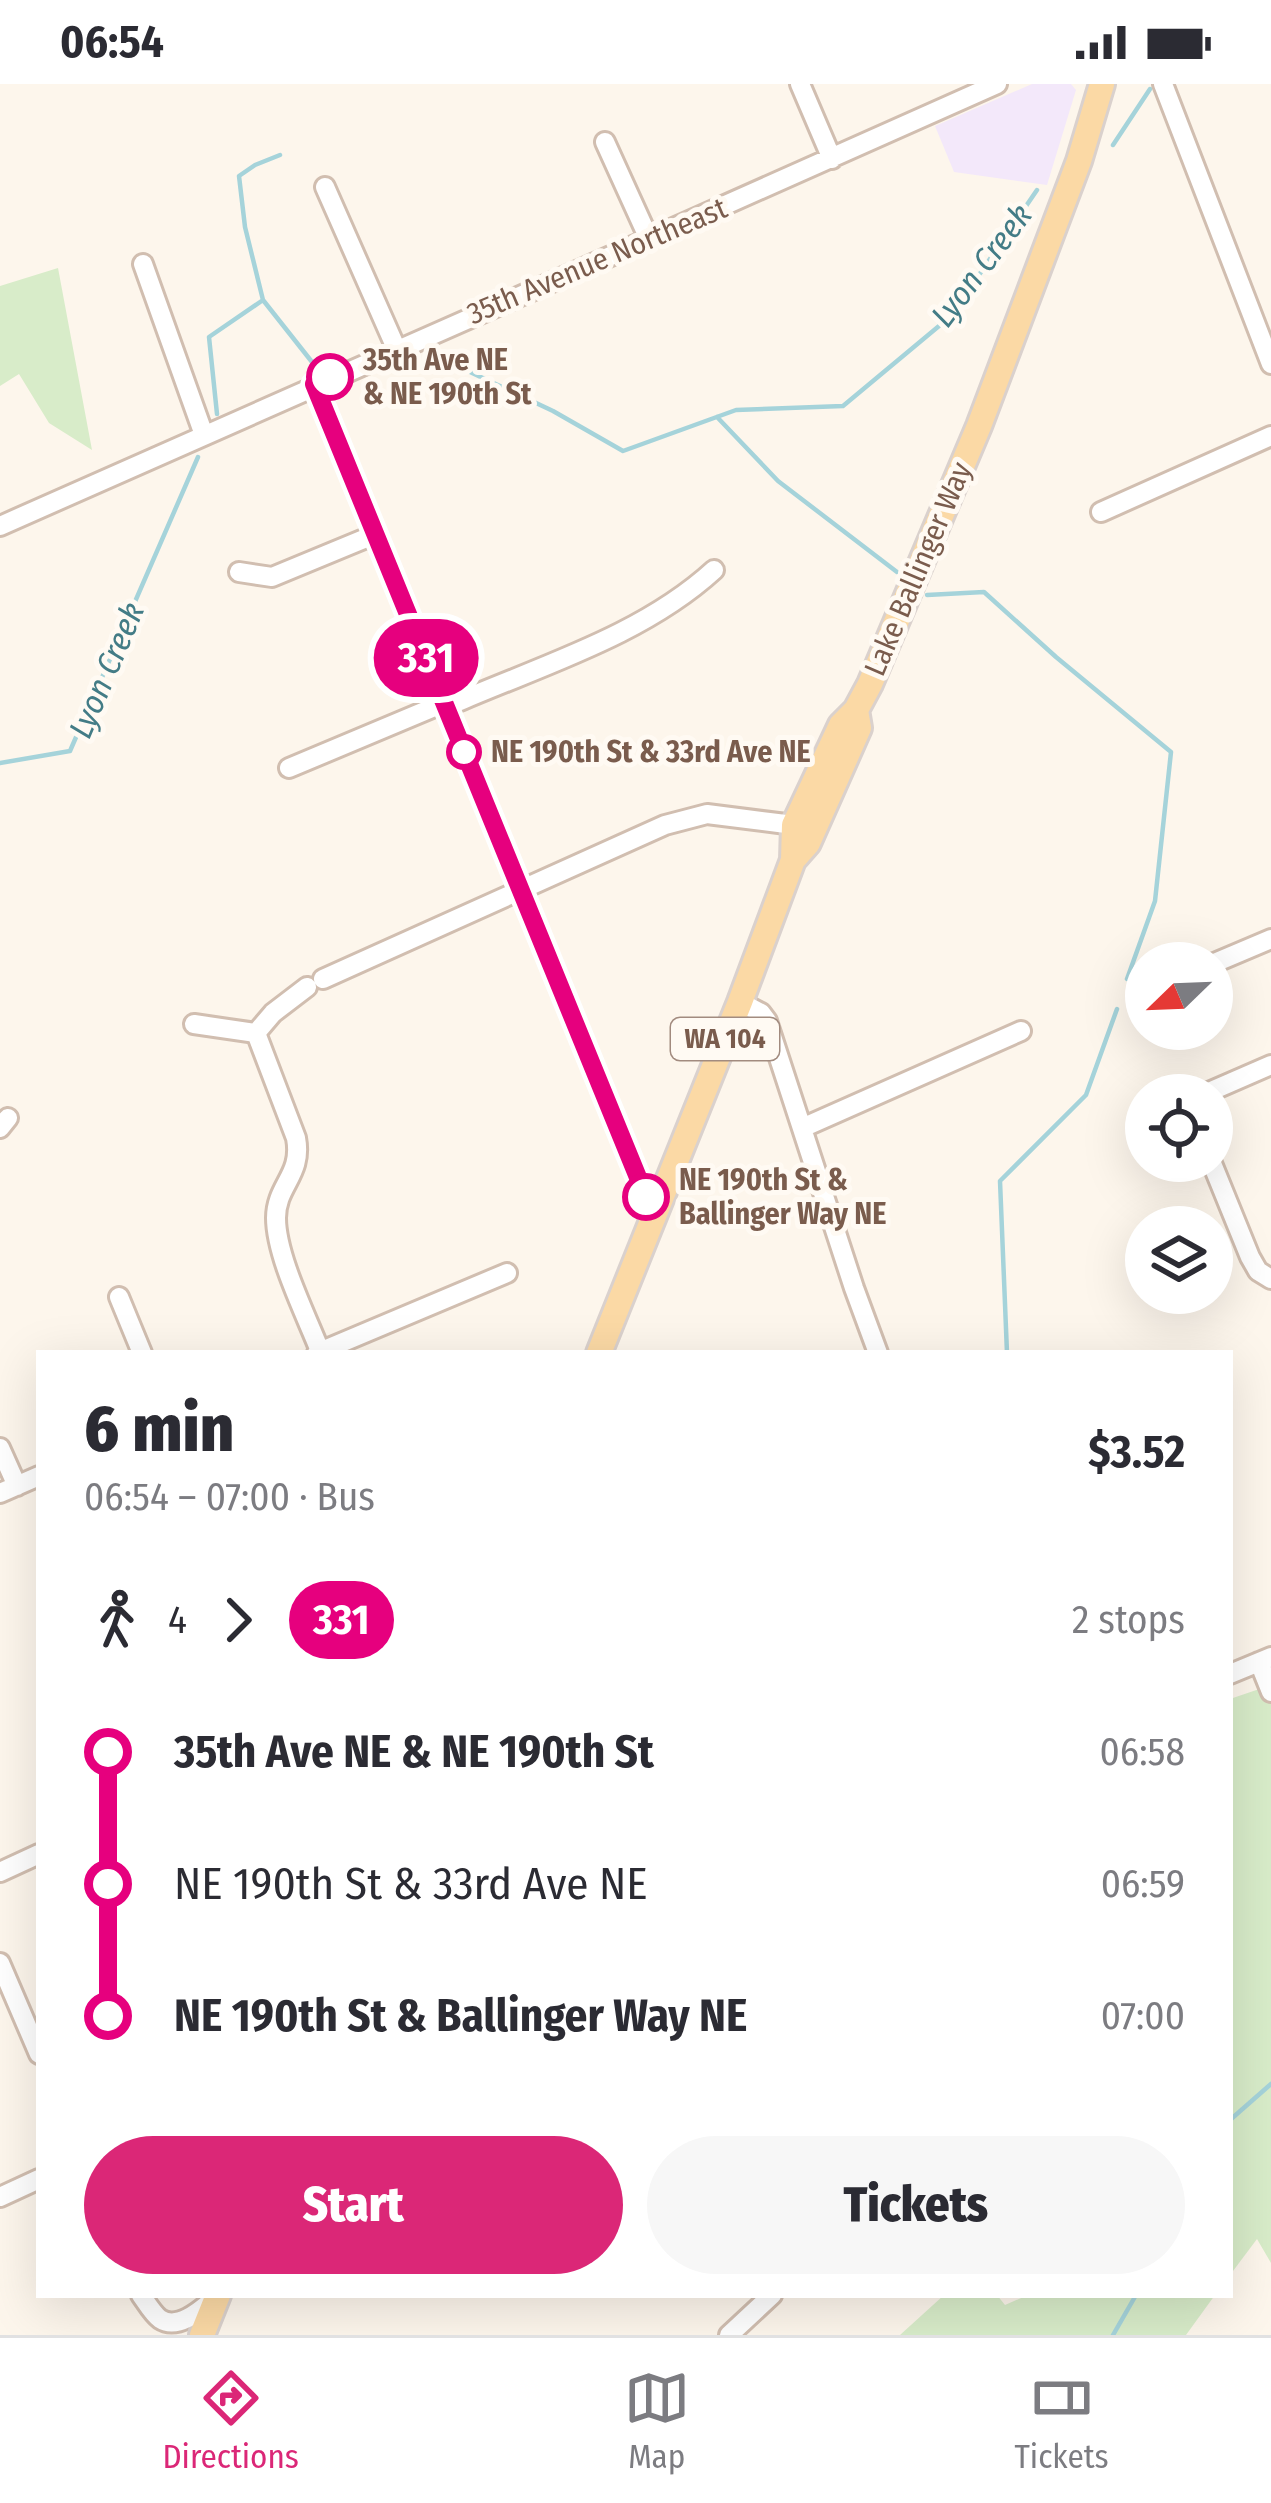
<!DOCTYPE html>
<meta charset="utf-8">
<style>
body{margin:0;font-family:"Fira Sans Condensed",sans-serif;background:#f7f7f7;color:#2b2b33;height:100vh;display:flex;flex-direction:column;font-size:45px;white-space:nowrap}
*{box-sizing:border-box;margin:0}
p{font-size:39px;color:#7c7c81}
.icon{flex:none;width:66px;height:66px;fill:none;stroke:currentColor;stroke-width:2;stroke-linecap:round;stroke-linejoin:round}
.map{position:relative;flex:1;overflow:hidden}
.drawer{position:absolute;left:36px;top:1266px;width:1197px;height:948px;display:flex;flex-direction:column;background:#fff;border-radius:0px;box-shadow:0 12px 48px #0002}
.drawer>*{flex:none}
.badge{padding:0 24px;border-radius:39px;font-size:42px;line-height:78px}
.needle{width:78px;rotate:247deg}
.tools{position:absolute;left:1125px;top:858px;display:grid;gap:24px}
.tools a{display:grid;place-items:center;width:108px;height:108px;border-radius:50%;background:#fff;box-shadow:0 12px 48px #0002;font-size:60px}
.map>.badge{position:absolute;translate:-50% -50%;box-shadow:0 0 0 6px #fff}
.legs{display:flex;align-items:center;gap:18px;height:132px;padding:0 48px;font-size:39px}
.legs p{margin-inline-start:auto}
.headline{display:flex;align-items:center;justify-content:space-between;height:204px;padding:0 48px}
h1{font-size:66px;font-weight:800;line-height:90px}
.button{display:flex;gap:24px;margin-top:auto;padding:24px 48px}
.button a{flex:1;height:138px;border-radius:72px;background:#db2777;color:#fff;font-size:48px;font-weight:800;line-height:138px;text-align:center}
.button a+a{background:#f7f7f7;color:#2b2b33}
ul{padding:0 48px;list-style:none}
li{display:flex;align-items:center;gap:42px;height:132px;font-size:45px}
li i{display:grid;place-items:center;width:18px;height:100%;margin:0 15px;background:currentColor}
li i::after{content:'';width:30px;height:30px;margin:-15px;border:9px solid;border-radius:50%;background:#fff}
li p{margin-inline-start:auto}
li:first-child i{background:linear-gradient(#0000 50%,currentColor 0)}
li:last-child i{background:linear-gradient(currentColor 50%,#0000 0)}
.status{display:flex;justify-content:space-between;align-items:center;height:84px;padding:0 60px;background:#fff;direction:ltr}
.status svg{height:33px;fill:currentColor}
.tab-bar{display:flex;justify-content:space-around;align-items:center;height:168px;border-top:3px solid #e1e1e2;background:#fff;font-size:33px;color:#7c7c81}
.tab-bar a{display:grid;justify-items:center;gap:6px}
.tab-bar .on{color:#db2777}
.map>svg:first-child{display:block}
.education{fill:#f3e8fa}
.green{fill:#d8ecc9}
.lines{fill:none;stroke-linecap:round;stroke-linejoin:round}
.stream{stroke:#a5d3da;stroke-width:4.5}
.minor-casing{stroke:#d1beb0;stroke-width:24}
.major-casing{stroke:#dad1cd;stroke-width:30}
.minor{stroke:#fff;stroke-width:18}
.major{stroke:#fbd9a5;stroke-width:24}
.line-1-casing{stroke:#fff;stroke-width:27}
.line-1{stroke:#e6007e;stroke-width:18}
.stop-1-dot{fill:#fff;stroke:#e6007e;stroke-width:6}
.labels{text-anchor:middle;stroke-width:10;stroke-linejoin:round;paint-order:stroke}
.shield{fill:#fffaf3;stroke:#a28b7f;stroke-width:3}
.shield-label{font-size:27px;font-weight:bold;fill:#7a5c4d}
.street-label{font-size:30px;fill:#7a5c4d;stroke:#fffaf3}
.stop-label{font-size:30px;font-weight:bold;fill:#7a5c4d;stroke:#fffaf3;text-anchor:start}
.water-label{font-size:33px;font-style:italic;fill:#437c86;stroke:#fffaf3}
</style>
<div class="status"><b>06:54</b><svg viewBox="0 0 49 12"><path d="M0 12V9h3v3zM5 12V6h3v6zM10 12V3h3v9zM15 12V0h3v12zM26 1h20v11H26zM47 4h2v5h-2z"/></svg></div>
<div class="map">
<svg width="1271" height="2251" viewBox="0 0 1271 2251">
<rect width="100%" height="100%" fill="#fdf6ec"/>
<path class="education" d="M 1032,0 L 1071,0 L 1076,6 L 1047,101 L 954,88 L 935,42 Z"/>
<path class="green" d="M 58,184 L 92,366 L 49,339 L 19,290 L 0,302 L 0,202 Z
M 1271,1601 L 1271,2179 L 1257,2155 L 1230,2191 L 1230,1615 Z
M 944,2211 L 997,2211 L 1005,2221 L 1028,2211 L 1215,2211 L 1186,2251 L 900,2251 Z"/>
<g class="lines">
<path class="stream" d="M 1113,61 L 1150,5
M 263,216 L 245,143 L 239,92 L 255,81 L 280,71
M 401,279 L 453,280 L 553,327 L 623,367 L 736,326 L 843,322 L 951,232 L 1037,106
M 217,330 L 209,253 L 263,216 L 312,278 L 334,278
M 717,333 L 778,397 L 897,488
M 927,511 L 984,508 L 1056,573 L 1171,668 L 1155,817 L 1127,895
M 0,679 L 70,667 L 198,373
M 1007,1269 L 1000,1097 L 1086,1011 L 1117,925
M 1230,2036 L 1271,2000
M 1113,2251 L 1136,2211"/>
<g class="minor-casing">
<path id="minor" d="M 800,0 L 832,75
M 1163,0 L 1271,280
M 605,58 L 649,155
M 325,103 L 396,264
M 143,180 L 204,351
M 314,300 L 653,1132
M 1101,428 L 1271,352
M 0,442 C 331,293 666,150 997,0
M 239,488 L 272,493 L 376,450
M 289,684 L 444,619 L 460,617 C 546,580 644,550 714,486
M 1212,880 L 1271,855
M 323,895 L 665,741 L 707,730 L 794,741
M 740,918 L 761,929 L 767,937 L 854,1204 L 878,1269
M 194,940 L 256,949 L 273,929 L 307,903
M 256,949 L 296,1054 C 303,1091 276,1101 276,1134 C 276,1172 306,1231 320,1267
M 1202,1011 L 1271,981
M 0,1044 L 8,1034
M 802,1044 L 1021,947
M 1211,1077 L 1250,1173 L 1258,1187 L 1271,1195
M 119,1213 L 142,1269
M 317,1269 L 507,1189
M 0,1364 L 17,1402
M 0,1409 L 39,1392
M 1259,1578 L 1271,1608
M 1230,1590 L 1271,1573
M 0,1788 L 39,1770
M 0,1879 L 39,1970
M 0,2113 L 39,2095
M 141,2211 C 146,2218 153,2230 160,2235 C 178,2247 202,2225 214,2215
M 729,2251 L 772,2211"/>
</g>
<g class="major-casing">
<path id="major" d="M 793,776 L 794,741 L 841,641 L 856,626 L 870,600 L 979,342 L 1079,77 L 1102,0
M 599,1269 L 740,918 L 793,776 L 808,759 L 859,644 L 856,626
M 202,2251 L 218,2211"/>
</g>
<use href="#minor" class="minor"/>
<use href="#major" class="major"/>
</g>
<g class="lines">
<g class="line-1-casing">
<path id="line-1" d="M 330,293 L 314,300 L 646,1113"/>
</g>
<use href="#line-1" class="line-1"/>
</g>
<g class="stop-1-dot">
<circle cx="330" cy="293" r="21"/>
<circle cx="464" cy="668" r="15"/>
<circle cx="646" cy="1113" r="21"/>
</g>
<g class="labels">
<rect class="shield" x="671" y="934" width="108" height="42" rx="9"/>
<g class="shield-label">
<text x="725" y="964">WA 104</text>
</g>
<g class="street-label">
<text transform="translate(597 177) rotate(-23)" y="10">35th Avenue Northeast</text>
<text transform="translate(918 485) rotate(-67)" y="10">Lake Ballinger Way</text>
</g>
<g class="stop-label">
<text x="363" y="286">35th Ave NE<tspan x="363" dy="34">&amp; NE 190th St</tspan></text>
<text x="491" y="678">NE 190th St &amp; 33rd Ave NE</text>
<text x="679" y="1106">NE 190th St &amp;<tspan x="679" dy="34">Ballinger Way NE</tspan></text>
</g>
<g class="water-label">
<text transform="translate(981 181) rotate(-53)" y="12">Lyon Creek</text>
<text transform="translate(106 586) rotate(-67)" y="12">Lyon Creek</text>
</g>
</g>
</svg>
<div class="tools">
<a><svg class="needle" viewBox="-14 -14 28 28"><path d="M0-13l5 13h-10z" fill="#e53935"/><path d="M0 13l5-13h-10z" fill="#7c7c81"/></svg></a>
<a><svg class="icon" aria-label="locate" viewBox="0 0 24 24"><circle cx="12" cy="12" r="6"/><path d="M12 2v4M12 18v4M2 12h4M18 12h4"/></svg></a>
<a><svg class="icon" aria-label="layers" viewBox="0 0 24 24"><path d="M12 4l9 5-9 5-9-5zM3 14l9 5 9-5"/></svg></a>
</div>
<b class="badge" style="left:426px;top:574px;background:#e6007e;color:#fff">331</b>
<section class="drawer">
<div class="headline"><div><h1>6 min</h1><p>06:54 – 07:00 · Bus</p></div><b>$3.52</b></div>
<div class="legs"><svg class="icon" aria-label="walk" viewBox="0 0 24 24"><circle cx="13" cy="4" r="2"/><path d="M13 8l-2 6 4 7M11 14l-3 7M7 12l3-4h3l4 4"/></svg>4<svg class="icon" aria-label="forward" viewBox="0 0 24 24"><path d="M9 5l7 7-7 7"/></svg><b class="badge" style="background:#e6007e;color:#fff">331</b><p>2 stops</p></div>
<ul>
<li><i style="color:#e6007e"></i><b>35th Ave NE &amp; NE 190th St</b><p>06:58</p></li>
<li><i style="color:#e6007e"></i><span>NE 190th St &amp; 33rd Ave NE</span><p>06:59</p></li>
<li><i style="color:#e6007e"></i><b>NE 190th St &amp; Ballinger Way NE</b><p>07:00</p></li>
</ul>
<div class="button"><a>Start</a><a>Tickets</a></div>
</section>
</div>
<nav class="tab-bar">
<a class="on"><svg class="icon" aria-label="directions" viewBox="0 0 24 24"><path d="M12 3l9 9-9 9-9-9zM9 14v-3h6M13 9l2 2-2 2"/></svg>Directions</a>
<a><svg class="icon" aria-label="map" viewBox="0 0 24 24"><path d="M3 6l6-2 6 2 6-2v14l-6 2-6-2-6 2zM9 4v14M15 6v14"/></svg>Map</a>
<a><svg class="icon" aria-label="tickets" viewBox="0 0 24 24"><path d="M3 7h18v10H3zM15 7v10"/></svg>Tickets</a>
</nav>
